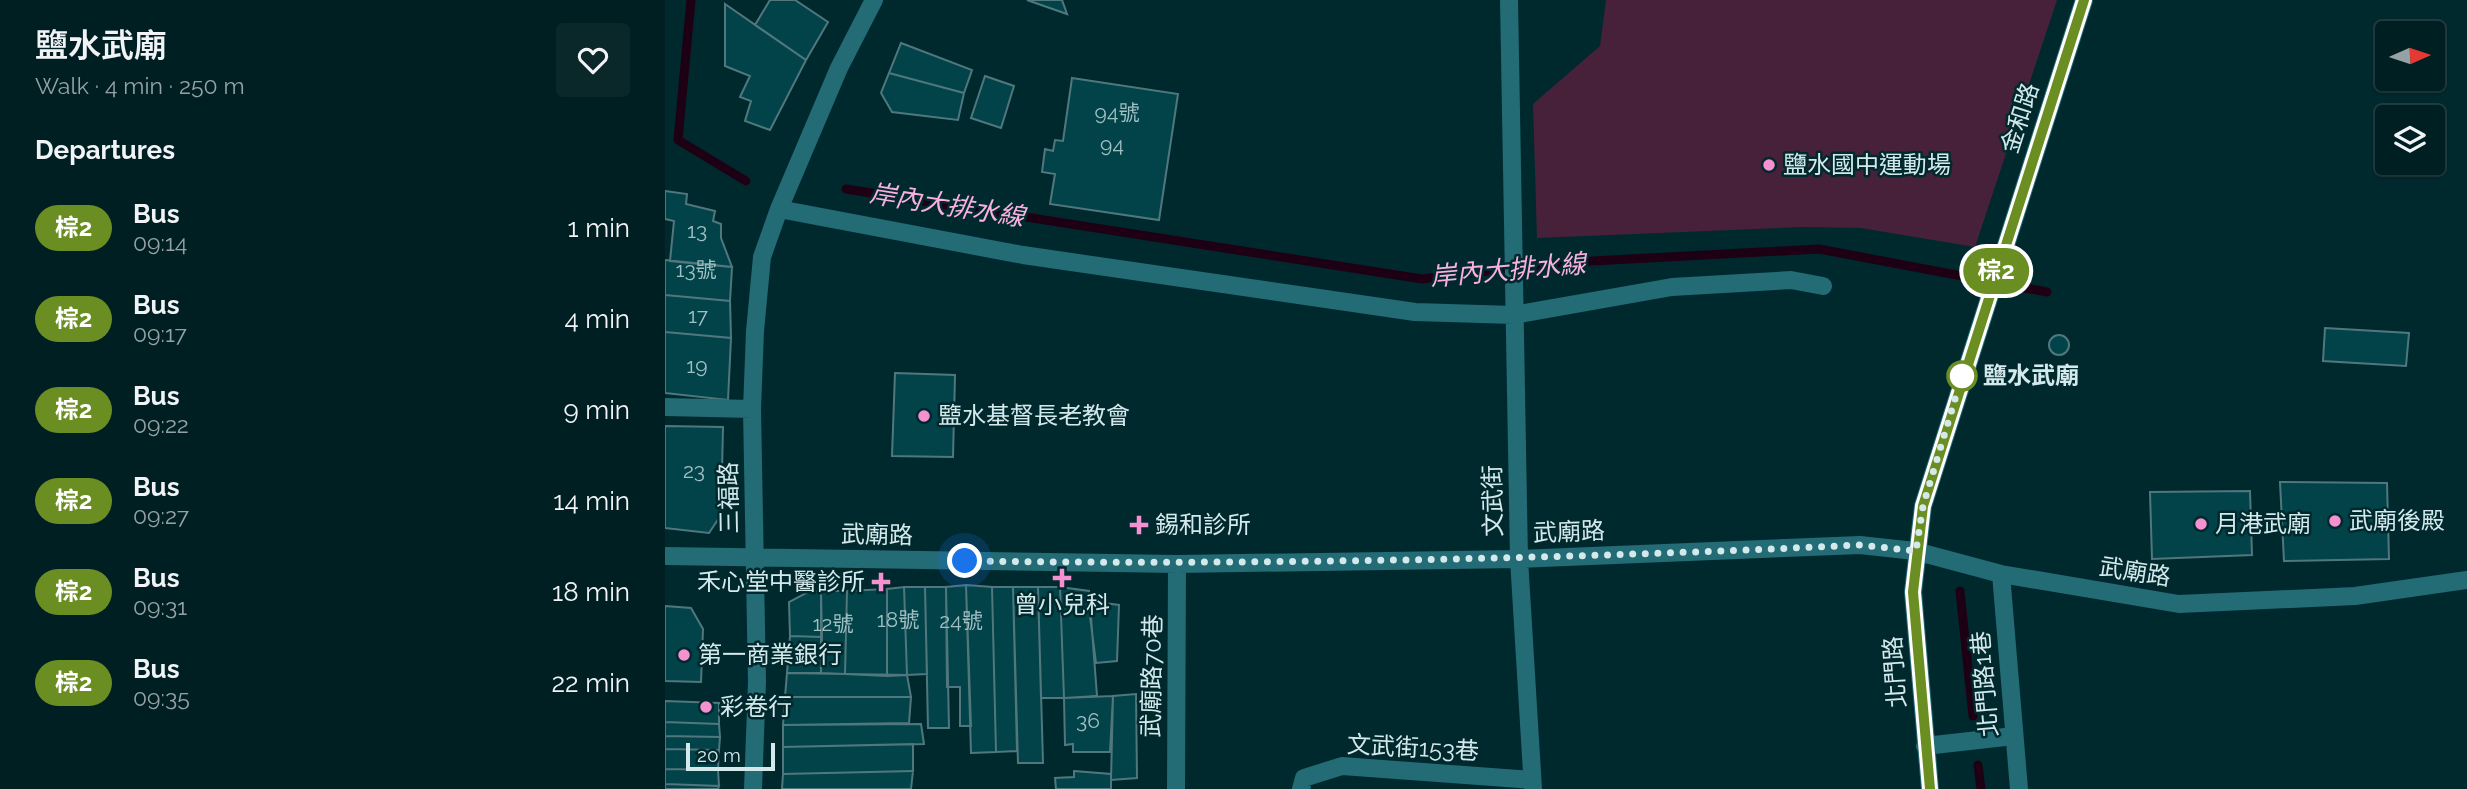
<!DOCTYPE html>
<meta charset="utf-8">
<style>
body{margin:0;font-family:Raleway,"Noto Sans TC",sans-serif;background:#0a272a;color:#f1f3f6;height:100vh;display:flex;flex-direction:column;font-size:26px;white-space:nowrap}
*{box-sizing:border-box;margin:0}
p{font-size:23px;color:#95a2a5}
.icon{flex:none;width:38px;height:38px;fill:none;stroke:currentColor;stroke-width:2;stroke-linecap:round;stroke-linejoin:round}
.map{position:relative;flex:1;overflow:hidden}
.panel{display:flex;flex-direction:column;background:#001f22;width:665px}
.panel>*{flex:none}
.badge{padding:0 14px;border-radius:23px;font-size:24px;line-height:46px}
.needle{width:46px;rotate:87deg}
.controls{position:absolute;left:1710px;top:21px;display:grid;gap:14px}
.controls a{display:grid;place-items:center;width:70px;height:70px;border-radius:7px;background:#001f22;box-shadow:0 2px 5px #0004,0 0 0 2px #223d40;font-size:35px}
.scale{position:absolute;left:21px;bottom:18px;width:89px;box-sizing:border-box;padding-left:7px;border:4px solid #d4e9eb;border-top:0;font-size:19px;line-height:24px;white-space:nowrap;color:#d4e9eb;-webkit-text-stroke:5px #00292e;paint-order:stroke}
.you{position:absolute;width:35px;height:35px;margin:-18px;border:5px solid #fff;border-radius:50%;background:#1a73e8;box-shadow:0 0 0 10px #1a73e833}
.map>.badge{position:absolute;translate:-50% -50%;box-shadow:0 0 0 4px #fff}
h2{padding:0 35px;font-size:26px;line-height:63px}
.round{display:grid;place-items:center;flex:none;width:74px;height:74px;border-radius:7px;background:#0a272a}
.summary{display:flex;align-items:center;justify-content:space-between;height:119px;padding:0 35px}
h1{font-size:33px;font-weight:600;line-height:52px}
ul{padding:0;list-style:none}
li{display:flex;align-items:center;gap:21px;height:91px;padding:0 35px}
li div{flex:1}
li b{display:block;font-size:26px}
li em{font-style:normal}
li .badge{min-width:77px;font-weight:700;text-align:center}
main{display:flex;flex:1;min-height:0}
.map>svg:first-child{display:block}
.garden{fill:#472139}
.lines{fill:none;stroke-linecap:round;stroke-linejoin:round}
.stream{stroke:#1e0014;stroke-width:9}
.building{fill:#024249;stroke:#50777d;stroke-width:2}
.minor{stroke:#236b75;stroke-width:18}
.line-casing{stroke:#fff;stroke-width:16}
.line{stroke:#6b8e23;stroke-width:10}
.walk{stroke:#d4e9eb;stroke-width:7;stroke-dasharray:0 12.6}
.poi-dot{fill:#f590d1;stroke:#00292e;stroke-width:2.5}
.stop-dot{fill:#fff;stroke:#6b8e23;stroke-width:3.5}
.labels{text-anchor:middle;stroke-width:5;stroke-linejoin:round;paint-order:stroke}
.number-label{font-size:21px;fill:#a0bfc2}
.street-label{font-size:24px;fill:#d4e9eb;stroke:#00292e}
.poi-label{font-size:24px;fill:#d4e9eb;stroke:#00292e;text-anchor:start}
.stop-label{font-size:24px;font-weight:bold;fill:#d4e9eb;stroke:#00292e;text-anchor:start}
.water-label{font-size:26px;font-style:italic;fill:#fab1de;stroke:#00292e}
</style>
<main>
<section class="panel">
<div class="summary"><div><h1>鹽水武廟</h1><p>Walk · 4 min · 250 m</p></div><a class="round"><svg class="icon" aria-label="heart" viewBox="0 0 24 24"><path d="M12 20l-8-8c-3-5 5-10 8-4 3-6 11-1 8 4z"/></svg></a></div>
<h2>Departures</h2>
<ul>
<li><span class="badge" style="background:#6b8e23;color:#fff">棕2</span><div><b>Bus</b><p>09:14</p></div><em>1 min</em></li>
<li><span class="badge" style="background:#6b8e23;color:#fff">棕2</span><div><b>Bus</b><p>09:17</p></div><em>4 min</em></li>
<li><span class="badge" style="background:#6b8e23;color:#fff">棕2</span><div><b>Bus</b><p>09:22</p></div><em>9 min</em></li>
<li><span class="badge" style="background:#6b8e23;color:#fff">棕2</span><div><b>Bus</b><p>09:27</p></div><em>14 min</em></li>
<li><span class="badge" style="background:#6b8e23;color:#fff">棕2</span><div><b>Bus</b><p>09:31</p></div><em>18 min</em></li>
<li><span class="badge" style="background:#6b8e23;color:#fff">棕2</span><div><b>Bus</b><p>09:35</p></div><em>22 min</em></li>
</ul>
</section>
<div class="map">
<svg width="1802" height="789" viewBox="0 0 1802 789">
<rect width="100%" height="100%" fill="#00292e"/>
<path class="garden" d="M 941,0 L 1392,0 L 1310,247 L 1196,228 L 1137,227 L 872,238 L 868,104 L 935,46 Z"/>
<g class="lines">
<path class="stream" d="M 26,0 L 13,140 L 81,181
M 181,189 L 757,279 L 890,263 L 1154,249 L 1382,292
M 1295,591 L 1308,716
M 1313,765 L 1316,789"/>
</g>
<path class="building" d="M 105,0 L 130,0 L 163,22 L 141,60 L 90,25 Z
M 362,0 L 397,0 L 402,14 Z
M 60,4 L 141,60 L 105,130 L 80,121 L 86,101 L 75,97 L 85,76 L 60,66 Z
M 236,43 L 307,70 L 299,93 L 224,73 Z
M 224,73 L 299,93 L 293,120 L 227,112 L 216,93 Z
M 320,76 L 349,86 L 336,128 L 306,118 Z
M 407,78 L 513,94 L 494,220 L 385,204 L 390,174 L 377,172 L 380,149 L 388,151 L 390,140 L 398,141 Z
M 0,191 L 22,194 L 21,204 L 50,211 L 48,221 L 56,224 L 56,238 L 67,267 L 5,261 L 9,221 L 0,219 Z
M 0,260 L 67,267 L 65,301 L 0,295 Z
M 0,295 L 65,301 L 66,338 L 0,332 Z
M 1660,328 L 1744,333 L 1741,366 L 1658,361 Z
M 0,332 L 66,338 L 63,400 L 0,393 Z
M1384 345a10 10 0 1 1 20 0a10 10 0 1 1-20 0Z
M 230,373 L 290,375 L 288,457 L 227,456 Z
M 0,426 L 58,427 L 56,515 L 44,533 L 0,528 Z
M 1615,482 L 1722,483 L 1724,559 L 1619,561 Z
M 1585,491 L 1587,555 L 1487,559 L 1485,492 Z
M 301,585 L 327,587 L 331,752 L 306,753 Z
M 301,585 L 306,726 L 295,726 L 295,687 L 282,687 L 281,587 Z
M 239,587 L 260,587 L 262,674 L 242,675 Z
M 239,587 L 242,675 L 222,676 L 222,589 Z
M 260,587 L 281,587 L 284,728 L 263,728 Z
M 327,587 L 348,587 L 352,751 L 331,752 Z
M 348,587 L 373,587 L 378,763 L 353,763 Z
M 373,587 L 395,587 L 399,698 L 376,698 Z
M 395,587 L 424,591 L 432,696 L 399,698 Z
M 222,589 L 222,676 L 180,674 L 182,591 Z
M 156,591 L 182,591 L 180,674 L 156,673 Z
M 156,591 L 157,637 L 125,636 L 124,602 L 143,592 Z
M 423,601 L 454,605 L 452,661 L 431,663 Z
M 0,606 L 26,608 L 38,629 L 36,682 L 0,681 Z
M 125,636 L 157,637 L 156,673 L 122,673 Z
M 122,673 L 242,675 L 246,697 L 120,697 Z
M 471,694 L 472,778 L 446,780 L 448,696 Z
M 448,696 L 445,752 L 408,752 L 408,744 L 400,745 L 399,698 Z
M 120,697 L 246,697 L 244,723 L 118,725 Z
M 0,701 L 54,703 L 54,724 L 0,722 Z
M 0,722 L 54,724 L 55,737 L 0,736 Z
M 256,724 L 259,744 L 118,747 L 118,725 Z
M 0,736 L 55,737 L 54,750 L 0,749 Z
M 248,744 L 248,771 L 118,774 L 118,747 Z
M 0,749 L 54,750 L 53,770 L 0,769 Z
M 0,769 L 53,770 L 54,786 L 0,784 Z
M 248,771 L 246,789 L 117,789 L 118,774 Z
M 409,771 L 446,774 L 446,789 L 391,789 L 390,778 L 409,777 Z
M 0,784 L 54,786 L 53,789 L 0,789 Z"/>
<g class="lines">
<path class="minor" d="M 844,0 L 854,559 L 868,789
M 114,209 L 358,255 L 750,312 L 849,315 L 1007,287 L 1126,280 L 1158,286
M 0,407 L 87,409
M 0,556 L 512,564 L 854,559 L 1195,545 L 1250,551 L 1336,574 L 1514,604 L 1690,596 L 1802,580
M 1336,574 L 1354,789
M 1260,746 L 1349,736
M 88,789 L 92,682 L 87,409 L 90,331 L 97,257 L 114,209 L 174,68 L 209,0
M 511,789 L 512,564
M 636,789 L 639,778 L 677,766 L 867,780
M 1265,789 L 1248,592 L 1258,506 L 1419,0"/>
</g>
<g class="lines">
<g class="line-casing">
<path id="line" d="M 1265,789 L 1248,592 L 1258,506 L 1419,0"/>
</g>
<use href="#line" class="line"/>
<path class="walk" d="M 300,561 C 599,565 897,559 1195,545 L 1251,551 L 1258,506 L 1297,376"/>
</g>
<g class="poi-dot">
<circle cx="1104" cy="165" r="7"/>
<circle cx="259" cy="416" r="7"/>
<circle cx="1670" cy="521" r="7"/>
<circle cx="1536" cy="524" r="7"/>
<path d="M470.5 514.5h7v7h7v7h-7v7h-7v-7h-7v-7h7z"/>
<path d="M393.5 567.5h7v7h7v7h-7v7h-7v-7h-7v-7h7z"/>
<path d="M212.5 571.5h7v7h7v7h-7v7h-7v-7h-7v-7h7z"/>
<circle cx="19" cy="655" r="7"/>
<circle cx="41" cy="707" r="7"/>
</g>
<circle class="stop-dot" cx="1297" cy="376" r="14"/>
<g class="labels">
<g class="number-label">
<text x="452" y="120">94號</text>
<text x="447" y="152">94</text>
<text x="32" y="238">13</text>
<text x="31" y="277">13號</text>
<text x="33" y="323">17</text>
<text x="32" y="373">19</text>
<text x="29" y="478">23</text>
<text x="233" y="627">18號</text>
<text x="296" y="628">24號</text>
<text x="168" y="631">12號</text>
<text x="423" y="728">36</text>
</g>
<g class="street-label">
<text transform="translate(1355 118) rotate(-72)" y="8">金和路</text>
<text transform="translate(64 498) rotate(-91)" y="8">三福路</text>
<text transform="translate(828 501) rotate(-91)" y="8">文武街</text>
<text transform="translate(904 532) rotate(-2)" y="8">武廟路</text>
<text transform="translate(212 535) rotate(1)" y="8">武廟路</text>
<text transform="translate(1470 572) rotate(9)" y="8">武廟路</text>
<text transform="translate(1230 672) rotate(-94)" y="8">北門路</text>
<text transform="translate(487 676) rotate(-89)" y="8">武廟路70巷</text>
<text transform="translate(1320 684) rotate(-95)" y="8">北門路1巷</text>
<text transform="translate(748 748) rotate(3)" y="8">文武街153巷</text>
</g>
<g class="poi-label">
<text x="1118" y="173">鹽水國中運動場</text>
<text x="273" y="424">盬水基督長老教會</text>
<text x="1684" y="529">武廟後殿</text>
<text x="1550" y="532">月港武廟</text>
<text x="490" y="533">錫和診所</text>
<text x="200" y="590" text-anchor="end">禾心堂中醫診所</text>
<text x="397" y="613" text-anchor="middle">曾小兒科</text>
<text x="33" y="663">第一商業銀行</text>
<text x="55" y="715">彩卷行</text>
</g>
<g class="stop-label">
<text x="1318" y="384">鹽水武廟</text>
</g>
<g class="water-label">
<text transform="translate(282 205) rotate(9)" y="9">岸內大排水線</text>
<text transform="translate(843 270) rotate(-5)" y="9">岸內大排水線</text>
</g>
</g>
</svg>
<div class="controls">
<a><svg class="needle" viewBox="-14 -14 28 28"><path d="M0-13l5 13h-10z" fill="#e53935"/><path d="M0 13l5-13h-10z" fill="#95a2a5"/></svg></a>
<a><svg class="icon" aria-label="layers" viewBox="0 0 24 24"><path d="M12 4l9 5-9 5-9-5zM3 14l9 5 9-5"/></svg></a>
</div>
<div class="scale">20 m</div>
<div class="you" style="left:300px;top:561px"></div>
<b class="badge" style="left:1331px;top:271px;background:#6b8e23;color:#fff">棕2</b>
</div>
</main>
